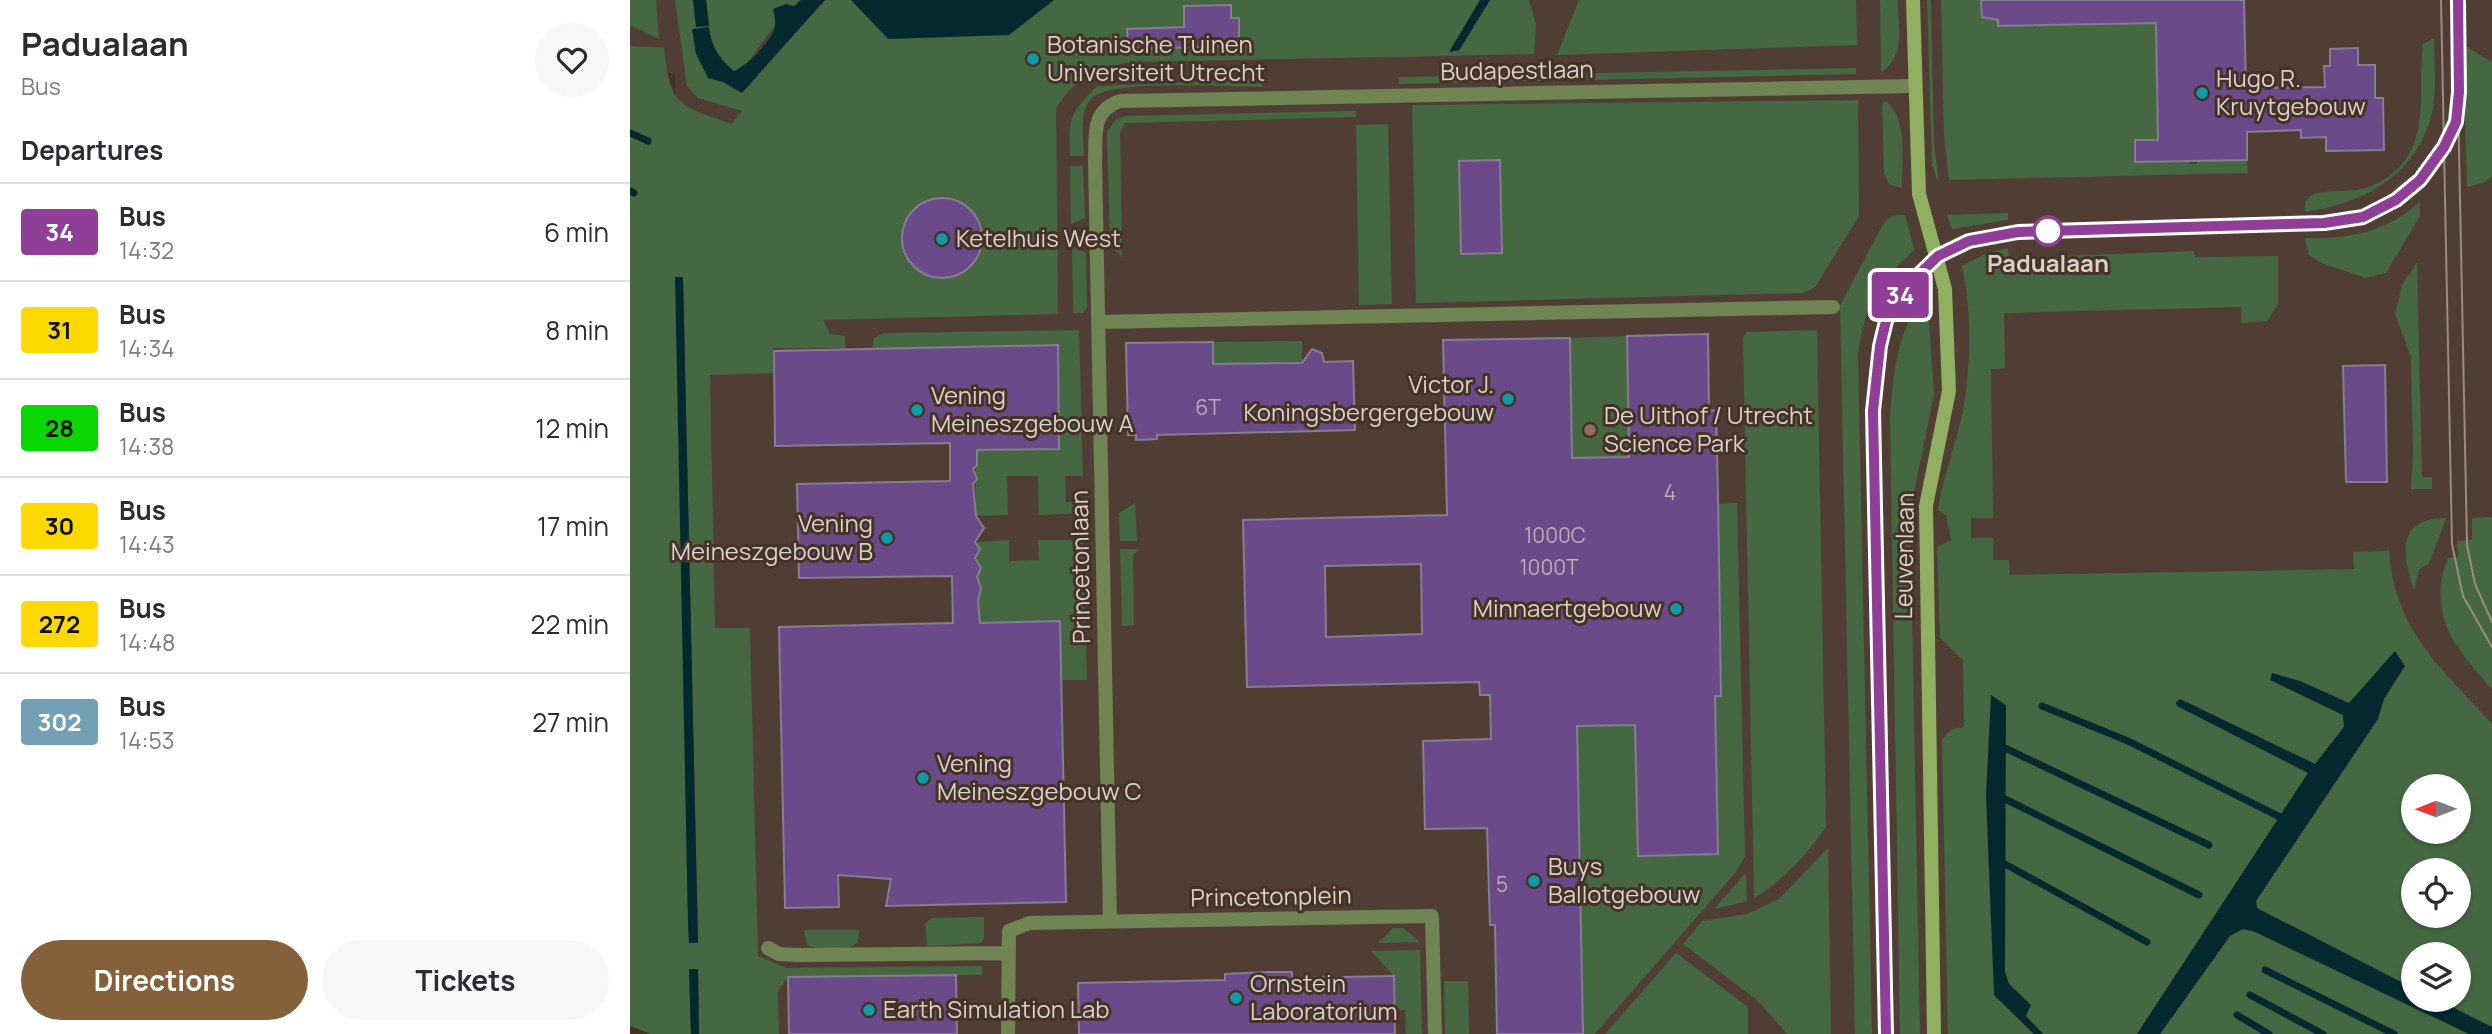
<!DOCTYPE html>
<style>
body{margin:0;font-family:Manrope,sans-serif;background:#f7f7f7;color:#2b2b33;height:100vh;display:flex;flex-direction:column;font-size:26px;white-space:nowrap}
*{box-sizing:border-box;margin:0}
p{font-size:23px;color:#7c7c81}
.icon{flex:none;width:38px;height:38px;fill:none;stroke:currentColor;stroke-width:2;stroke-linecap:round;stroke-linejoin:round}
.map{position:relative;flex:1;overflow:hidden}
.side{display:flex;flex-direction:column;background:#fff;width:630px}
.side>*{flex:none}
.badge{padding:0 14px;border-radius:5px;font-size:24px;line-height:46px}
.needle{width:46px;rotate:269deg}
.controls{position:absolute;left:1771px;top:774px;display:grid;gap:14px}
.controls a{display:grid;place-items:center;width:70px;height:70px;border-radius:50%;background:#fff;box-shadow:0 2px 5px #0004;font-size:35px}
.map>.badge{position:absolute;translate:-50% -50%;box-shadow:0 0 0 4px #fff}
h2{padding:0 21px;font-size:26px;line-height:63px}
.round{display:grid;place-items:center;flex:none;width:74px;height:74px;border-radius:37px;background:#f7f7f7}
.head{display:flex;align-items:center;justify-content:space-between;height:119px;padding:0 21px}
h1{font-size:33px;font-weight:700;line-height:52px}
.cta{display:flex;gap:14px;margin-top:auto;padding:14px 21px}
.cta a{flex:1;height:80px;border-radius:42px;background:#85613b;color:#fff;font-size:28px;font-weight:700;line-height:80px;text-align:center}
.cta a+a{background:#f7f7f7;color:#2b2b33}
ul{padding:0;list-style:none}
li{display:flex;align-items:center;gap:21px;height:98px;padding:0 21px;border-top:2px solid #e1e1e2}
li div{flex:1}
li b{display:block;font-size:26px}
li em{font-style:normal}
li .badge{min-width:77px;font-weight:700;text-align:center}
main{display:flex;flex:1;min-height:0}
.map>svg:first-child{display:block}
.education{fill:#503e35;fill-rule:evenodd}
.green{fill:#456842;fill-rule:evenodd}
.water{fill:#03282e}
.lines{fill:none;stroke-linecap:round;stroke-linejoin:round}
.stream{stroke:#03282e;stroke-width:7}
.building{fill:#6b4a89;stroke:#877d92;stroke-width:2;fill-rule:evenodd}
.minor{stroke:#718454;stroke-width:14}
.secondary{stroke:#90af60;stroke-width:14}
.tram{stroke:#9a8c82;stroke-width:2}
.line-casing{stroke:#fff;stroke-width:16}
.line{stroke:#8f3f98;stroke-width:10}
.culture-dot{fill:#0f9aa8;stroke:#453327;stroke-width:2.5}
.stop-dot{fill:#fff;stroke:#8f3f98;stroke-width:3.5}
.education-dot{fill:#8d6e63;stroke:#453327;stroke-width:2.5}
.labels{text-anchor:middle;stroke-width:6;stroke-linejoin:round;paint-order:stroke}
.number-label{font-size:21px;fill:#bfaeb8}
.poi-label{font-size:24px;fill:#dbd0c8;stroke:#453327;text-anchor:start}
.street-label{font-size:24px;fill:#dbd0c8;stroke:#453327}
.stop-label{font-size:24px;font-weight:bold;fill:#dbd0c8;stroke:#453327}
</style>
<main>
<section class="side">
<div class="head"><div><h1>Padualaan</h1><p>Bus</p></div><a class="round"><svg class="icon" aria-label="heart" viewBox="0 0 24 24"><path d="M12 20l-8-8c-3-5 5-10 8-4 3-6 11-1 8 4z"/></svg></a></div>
<h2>Departures</h2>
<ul>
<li><span class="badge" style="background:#8f3f98;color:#fff">34</span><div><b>Bus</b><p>14:32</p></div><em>6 min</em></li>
<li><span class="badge" style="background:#fcd900;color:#111">31</span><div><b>Bus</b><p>14:34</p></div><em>8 min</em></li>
<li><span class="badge" style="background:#09d700;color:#111">28</span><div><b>Bus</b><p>14:38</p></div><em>12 min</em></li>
<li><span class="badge" style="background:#fcd900;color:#111">30</span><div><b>Bus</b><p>14:43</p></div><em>17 min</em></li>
<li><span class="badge" style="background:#fcd900;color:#111">272</span><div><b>Bus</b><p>14:48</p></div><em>22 min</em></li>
<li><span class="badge" style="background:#74a0b6;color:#fff">302</span><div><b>Bus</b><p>14:53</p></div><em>27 min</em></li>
</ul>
<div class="cta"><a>Directions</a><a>Tickets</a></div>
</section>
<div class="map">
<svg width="1862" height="1034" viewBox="0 0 1862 1034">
<rect width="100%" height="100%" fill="#453327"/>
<path class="education" d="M 0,0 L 1862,0 L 1862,1034 L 81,1034 L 45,75 L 0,56 ZM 1783,786 L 1829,786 L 1829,831 L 1783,831 ZM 1783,870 L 1829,870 L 1829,915 L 1783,915 ZM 1783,954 L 1829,954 L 1829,999 L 1783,999 Z"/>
<path class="green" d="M 0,0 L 26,0 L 29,39 L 0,25 Z
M 45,0 L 63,0 L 66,27 L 79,26 L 76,0 L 850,0 L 820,52 L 830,50 L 860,0 L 899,0 L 906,24 L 904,54 L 501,62 C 466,68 446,77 426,108 L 428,314 L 193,320 L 200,334 L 215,336 L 215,348 L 143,348 L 143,373 L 80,375 L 85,628 L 120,628 L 128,956 L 156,968 L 352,966 L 352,975 L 158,977 L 148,991 L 149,1034 L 69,1034 L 68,969 L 59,969 L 61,1034 L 21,1034 L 0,1026 L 0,46 L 34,48 C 40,107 49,105 102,124 L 112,111 L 68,98 L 57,86 ZM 146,24 L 112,93 L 93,82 L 78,78 L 79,27 C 81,46 90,59 104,71 L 115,66 ZM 46,277 L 53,278 L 68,942 L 59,943 L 58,921 Z
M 949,0 L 1226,0 L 1227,45 L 927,55 Z
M 1250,0 L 1268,0 C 1268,26 1276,57 1251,72 Z
M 1297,0 L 1301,0 L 1304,142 L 1309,184 L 1302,166 Z
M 1311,0 L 1368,0 L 1368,26 L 1511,23 L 1526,19 L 1560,164 L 1567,164 L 1567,161 L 1617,160 L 1618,173 L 1319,180 L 1314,136 Z
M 1804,38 C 1804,65 1808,98 1799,124 C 1780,179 1730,204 1675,212 L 1675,202 L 1680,196 C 1697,188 1721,194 1739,187 C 1807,159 1786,98 1793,44 Z
M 1833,45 L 1862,62 L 1862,176 L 1855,182 L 1837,187 Z
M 1226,68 L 1226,74 L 769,84 L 769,77 Z
M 632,79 L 632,87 C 601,87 480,79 462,98 C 448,112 454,139 454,156 L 440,156 C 439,115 439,115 467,86 Z
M 1228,100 L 1229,216 L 1185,287 L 1173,293 L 786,303 L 782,105 Z
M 1255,101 C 1279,117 1271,162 1272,188 L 1259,184 L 1254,173 L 1252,105 Z
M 726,111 L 726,117 L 495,123 L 490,132 L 492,257 L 480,245 L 477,132 L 485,120 L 496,116 Z
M 758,124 L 762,304 L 729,305 L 726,125 Z
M 440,166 L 453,166 L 455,218 L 441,224 Z
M 1790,202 L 1790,216 L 1756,273 L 1736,278 L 1691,263 L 1679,255 L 1675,238 C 1720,239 1756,232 1790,202 Z
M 1378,213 L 1378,220 L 1322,229 L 1317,215 Z
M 1275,215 L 1284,250 C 1242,290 1238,297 1228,354 L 1242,1034 L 1225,1034 L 1210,306 L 1253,224 L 1261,216 Z
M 442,246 L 456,253 L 457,307 L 453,313 L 443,313 Z
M 1378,248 L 1379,258 L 1563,251 L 1565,257 L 1648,256 L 1648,304 L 1637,321 L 1611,323 L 1611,307 L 1374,313 L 1375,368 L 1361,369 L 1363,518 L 1341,518 L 1341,538 L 1363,538 L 1363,560 L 1379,560 L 1380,575 L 1724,569 L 1723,552 L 1759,551 C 1765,632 1811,667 1862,724 L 1862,1027 L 1806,999 L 1829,999 L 1829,954 L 1783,954 L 1783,988 L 1627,909 L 1626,901 L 1747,719 L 1754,699 L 1775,666 L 1739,683 L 1719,703 L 1670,681 L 1641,680 L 1713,715 L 1714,727 L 1685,764 L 1550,699 L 1546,702 L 1548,706 L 1678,773 L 1507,1034 L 1413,1034 L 1396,1016 L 1400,1005 L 1379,984 L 1375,972 L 1364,995 L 1404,1034 L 1318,1034 L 1312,739 L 1322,729 L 1334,727 L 1333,660 L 1310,637 L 1307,547 L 1321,540 L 1316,515 L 1308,510 C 1313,476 1326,445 1333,411 C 1341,365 1342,312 1332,266 L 1355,254 ZM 1783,786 L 1829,786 L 1829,831 L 1783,831 ZM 1783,870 L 1829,870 L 1829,915 L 1783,915 Z
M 1787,262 L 1792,477 L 1802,477 L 1802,489 L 1781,489 L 1783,454 L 1781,357 L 1765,314 L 1772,285 Z
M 1297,292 L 1304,394 L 1280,513 L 1290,1034 L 1270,1034 L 1260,419 C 1263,373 1267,328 1297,292 Z
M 449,330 L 453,476 L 435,476 L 436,502 L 453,502 L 453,513 L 409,515 L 408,476 L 377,476 L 378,515 L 346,516 L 345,450 L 429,448 L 428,346 L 242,349 L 244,338 L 254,333 Z
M 1187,330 L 1196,827 C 1175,856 1155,879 1124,898 L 1113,337 L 1117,332 Z
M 997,336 L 999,459 L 942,458 L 940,338 Z
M 672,341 L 672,363 L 583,364 L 583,342 Z
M 505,503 L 507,541 L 490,541 L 489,513 Z
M 1107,503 L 1115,857 L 1105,873 L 965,1034 L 953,1034 L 947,726 L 1005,725 L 1008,856 L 1088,854 L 1085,696 L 1091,695 L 1088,504 Z
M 1862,517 L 1862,689 C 1826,648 1796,616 1818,558 L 1828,557 L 1827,541 L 1842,540 L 1842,518 Z
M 1816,518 L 1799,564 L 1789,569 L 1784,590 C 1772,555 1766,518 1816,518 Z
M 379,540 L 379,561 L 409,560 L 408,540 L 453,540 L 457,680 L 431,680 L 430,621 L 347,623 L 347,542 Z
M 490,549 L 509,549 L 503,555 L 504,625 L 492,626 Z
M 1198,848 L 1201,1034 L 1157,1034 L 1127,1000 L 1053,944 L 1072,921 L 1117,914 L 1149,899 Z
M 1116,873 L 1117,901 L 1084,909 Z
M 354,917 L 354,939 L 351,943 L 297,946 L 295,923 L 302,918 Z
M 763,928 L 773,928 L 790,942 L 748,943 Z
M 1613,929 L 1625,931 L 1839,1034 L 1530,1034 L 1600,936 Z
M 174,930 L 229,930 L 228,942 C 219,952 189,951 177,945 Z
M 790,950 L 792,1034 L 776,1034 L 775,1010 L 765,1010 L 764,976 L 741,951 Z
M 1046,953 L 1118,1007 L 1118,1034 L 975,1034 Z
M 814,981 L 838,981 L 839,1034 L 815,1034 Z"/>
<path class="water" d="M 63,0 L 76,0 L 79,26 L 66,27 Z
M 171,0 L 195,0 L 112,93 L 93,82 L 78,78 L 66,54 L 62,29 L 79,27 C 80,45 90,60 104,71 C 119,64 141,42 145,26 C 146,21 144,14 143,9 L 156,4 L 164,6 Z
M 221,0 L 424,0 L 379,35 L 258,39 Z
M 850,0 L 860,0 L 829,50 L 819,52 Z
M 45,277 L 53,277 L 68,943 L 59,943 L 58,921 Z
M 1765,651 L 1775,666 L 1754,699 L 1748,719 L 1626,901 L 1627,908 L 1783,988 L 1783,999 L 1806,999 L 1862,1027 L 1862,1034 L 1839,1034 L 1625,932 L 1613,929 L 1600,936 L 1530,1034 L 1507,1034 L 1678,773 L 1547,706 L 1546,702 L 1550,699 L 1685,764 L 1714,727 L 1713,715 L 1640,680 L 1642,673 L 1670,681 L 1719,703 Z
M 1361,695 L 1376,705 L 1375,972 L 1379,984 L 1401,1005 L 1396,1016 L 1413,1034 L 1404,1034 L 1364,995 L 1356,796 Z
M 59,969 L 68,969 L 69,1034 L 61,1034 Z"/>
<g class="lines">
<path class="stream" d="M 0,133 L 18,141
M 0,191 L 4,193
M 1412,706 L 1498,741 L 1650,817
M 1375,748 L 1579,845
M 1375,799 L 1569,895
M 1375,864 L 1517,942
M 1635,970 L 1764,1034
M 1620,995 L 1693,1034
M 1607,1015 L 1639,1034"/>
</g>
<path class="building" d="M 1351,0 L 1614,0 L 1616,88 L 1695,87 L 1694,66 L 1700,66 L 1700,49 L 1728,48 L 1728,65 L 1745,65 L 1745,98 L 1753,98 L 1754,150 L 1696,151 L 1696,137 L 1671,138 L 1671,130 L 1617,132 L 1617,160 L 1505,162 L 1505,140 L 1528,140 L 1526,23 L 1368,26 L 1368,20 L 1352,17 Z
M 601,5 L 601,18 L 609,18 L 609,46 L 498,49 L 497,29 L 554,27 L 554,6 Z
M 870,160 L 872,253 L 831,254 L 829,161 Z
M272 238a40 40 0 1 1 80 0a40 40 0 1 1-80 0Z
M 1078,334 L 1079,411 L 1086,410 L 1088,495 L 1091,696 L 1085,696 L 1088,854 L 1008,856 L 1005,725 L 947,726 L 953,1034 L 867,1034 L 865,925 L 860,925 L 857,828 L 795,829 L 793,741 L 861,739 L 860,695 L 850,695 L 849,682 L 617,687 L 613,520 L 817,515 L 813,340 L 940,338 L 942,458 L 999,457 L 997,336 ZM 791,564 L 792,634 L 696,637 L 695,566 Z
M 583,342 L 583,364 L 672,363 L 682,349 L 692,353 L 694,362 L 723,361 L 725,430 L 527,435 L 527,439 L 506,440 L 506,435 L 498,435 L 496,343 Z
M 428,345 L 429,449 L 347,450 L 347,465 L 343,469 L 347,479 L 343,484 L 346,516 L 354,528 L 345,542 L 350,549 L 345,558 L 351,568 L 347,577 L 351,588 L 348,601 L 350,623 L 430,621 L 436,902 L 256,906 L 261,879 L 208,875 L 209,907 L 155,908 L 149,627 L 323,623 L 322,576 L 169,578 L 167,484 L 320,481 L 320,443 L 145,446 L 144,351 Z
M 1755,365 L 1757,482 L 1716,482 L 1713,366 Z
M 638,972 L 662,972 L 662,978 L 764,976 L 765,1034 L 449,1034 L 448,983 L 595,980 L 595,974 Z
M 326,975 L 327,1034 L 159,1034 L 158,977 Z"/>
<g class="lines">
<path class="minor" d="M 469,322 L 1203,307
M 480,920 L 465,161 C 466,134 461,111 490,101 L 1284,86
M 138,948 L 149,954 L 168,955 L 377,953
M 378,1034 L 379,931 L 399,923 L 802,916 L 805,1034"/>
<path class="secondary" d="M 1283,0 L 1289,194 L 1315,289 L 1319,391 L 1296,506 L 1304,1034"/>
<path class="tram" d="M 1811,0 L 1822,544 L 1833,596 L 1862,647
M 1826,0 L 1837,545 L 1845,584 L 1862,622"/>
</g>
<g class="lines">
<g class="line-casing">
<path id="line" d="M 1256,1034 L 1243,411 L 1250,346 L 1256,321 L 1272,291 L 1308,256 L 1339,241 L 1388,232 L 1694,223 L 1733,217 L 1766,200 L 1790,180 L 1814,147 L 1826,122 L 1829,92 L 1828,0"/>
</g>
<use href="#line" class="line"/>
</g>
<g class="culture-dot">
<circle cx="403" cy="59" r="7"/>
<circle cx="1572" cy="93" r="7"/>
<circle cx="312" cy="239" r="7"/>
<circle cx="878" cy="399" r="7"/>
<circle cx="287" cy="410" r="7"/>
<circle cx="257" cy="538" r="7"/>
<circle cx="1046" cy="609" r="7"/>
<circle cx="293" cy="778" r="7"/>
<circle cx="904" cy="881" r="7"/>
<circle cx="606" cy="998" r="7"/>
<circle cx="239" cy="1010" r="7"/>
</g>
<circle class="stop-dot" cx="1418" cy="231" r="14"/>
<circle class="education-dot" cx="960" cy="430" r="7"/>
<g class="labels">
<g class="number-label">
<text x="578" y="415">6T</text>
<text x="1040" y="500">4</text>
<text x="925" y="543">1000C</text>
<text x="919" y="575">1000T</text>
<text x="872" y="892">5</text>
</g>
<g class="poi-label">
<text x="417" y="53">Botanische Tuinen<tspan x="417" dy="28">Universiteit Utrecht</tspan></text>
<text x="1586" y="87">Hugo R.<tspan x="1586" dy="28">Kruytgebouw</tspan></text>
<text x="326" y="247">Ketelhuis West</text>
<text x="864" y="393" text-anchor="end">Victor J.<tspan x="864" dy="28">Koningsbergergebouw</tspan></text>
<text x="301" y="404">Vening<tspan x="301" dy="28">Meineszgebouw A</tspan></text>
<text x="974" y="424">De Uithof / Utrecht<tspan x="974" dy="28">Science Park</tspan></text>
<text x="243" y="532" text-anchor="end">Vening<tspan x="243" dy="28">Meineszgebouw B</tspan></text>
<text x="1032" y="617" text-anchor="end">Minnaertgebouw</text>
<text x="307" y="772">Vening<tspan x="307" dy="28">Meineszgebouw C</tspan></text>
<text x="918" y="875">Buys<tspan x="918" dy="28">Ballotgebouw</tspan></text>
<text x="620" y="992">Ornstein<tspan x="620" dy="28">Laboratorium</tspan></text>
<text x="253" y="1018">Earth Simulation Lab</text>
</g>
<g class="street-label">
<text transform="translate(887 71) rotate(-1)" y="8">Budapestlaan</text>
<text transform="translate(1275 556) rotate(-89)" y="8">Leuvenlaan</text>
<text transform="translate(451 567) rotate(-91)" y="8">Princetonlaan</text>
<text transform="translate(641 897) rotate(-1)" y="8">Princetonplein</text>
</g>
<g class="stop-label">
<text x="1418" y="272">Padualaan</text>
</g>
</g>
</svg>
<div class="controls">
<a><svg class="needle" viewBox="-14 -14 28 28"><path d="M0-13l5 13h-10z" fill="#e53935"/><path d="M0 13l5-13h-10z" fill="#7c7c81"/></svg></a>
<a><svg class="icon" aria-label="locate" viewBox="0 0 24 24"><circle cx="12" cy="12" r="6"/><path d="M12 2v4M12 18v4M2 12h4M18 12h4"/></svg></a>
<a><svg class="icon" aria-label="layers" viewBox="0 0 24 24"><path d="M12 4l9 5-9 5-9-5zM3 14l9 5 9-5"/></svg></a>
</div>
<b class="badge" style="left:1270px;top:295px;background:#8f3f98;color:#fff">34</b>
</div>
</main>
